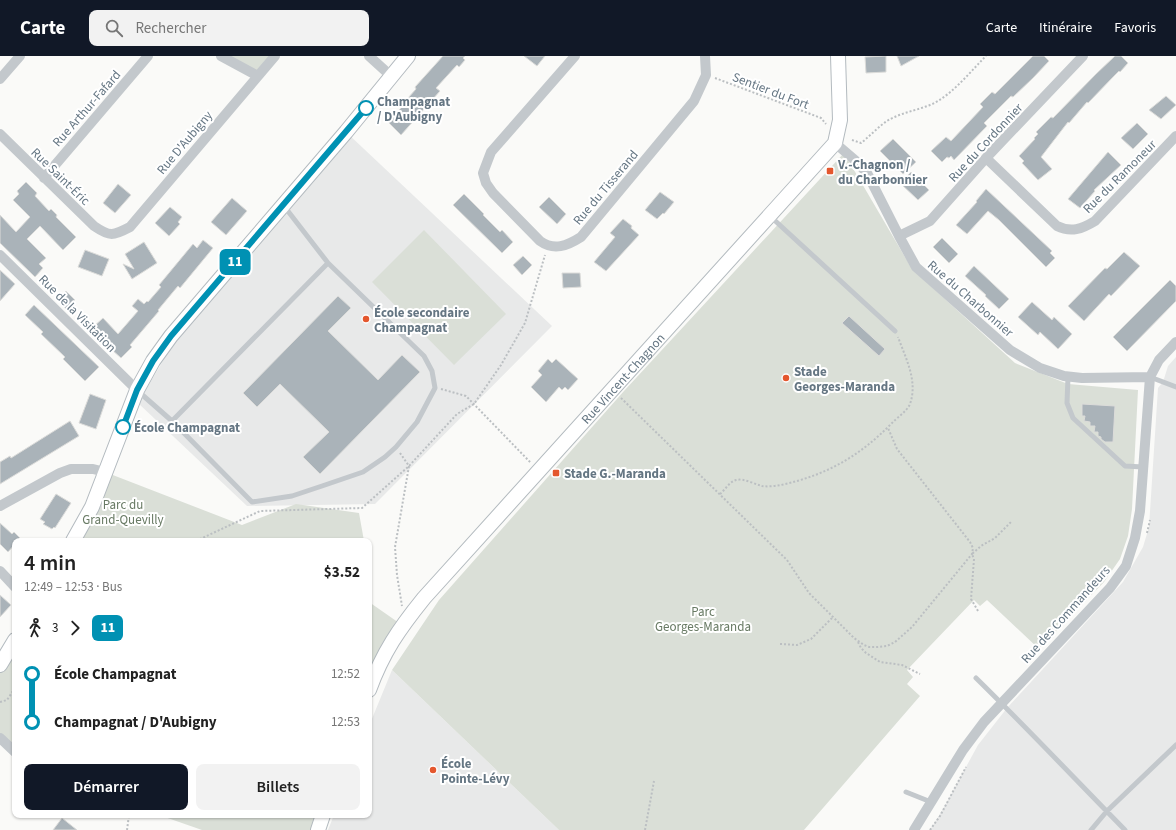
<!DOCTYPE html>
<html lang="fr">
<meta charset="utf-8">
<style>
body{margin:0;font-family:"Source Sans 3",sans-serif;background:#f2f2f2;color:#222;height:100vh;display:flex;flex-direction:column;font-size:15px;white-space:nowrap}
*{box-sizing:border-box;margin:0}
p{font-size:13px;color:#767676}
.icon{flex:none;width:22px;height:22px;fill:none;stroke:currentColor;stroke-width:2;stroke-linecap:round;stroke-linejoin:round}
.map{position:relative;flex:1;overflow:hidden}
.side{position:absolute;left:12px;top:482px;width:360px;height:280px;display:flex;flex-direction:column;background:#fff;border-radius:8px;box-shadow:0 1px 3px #0004}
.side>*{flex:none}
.badge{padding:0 8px;border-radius:6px;font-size:14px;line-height:26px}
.map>.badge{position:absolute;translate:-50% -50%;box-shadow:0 0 0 2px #fff}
.legs{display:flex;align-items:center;gap:6px;height:44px;padding:0 12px;font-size:13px}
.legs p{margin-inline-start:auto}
.head{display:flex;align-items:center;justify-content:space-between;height:68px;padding:0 12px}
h1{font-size:22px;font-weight:600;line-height:30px}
.button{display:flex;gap:8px;margin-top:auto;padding:8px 12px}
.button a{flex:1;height:46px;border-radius:8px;background:#111827;color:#fff;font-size:16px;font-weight:600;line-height:46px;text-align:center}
.button a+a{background:#f2f2f2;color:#222}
ul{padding:0 12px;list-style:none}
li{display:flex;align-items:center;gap:14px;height:48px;font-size:15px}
li i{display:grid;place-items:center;width:6px;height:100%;margin:0 5px;background:currentColor}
li i::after{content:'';width:10px;height:10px;margin:-5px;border:3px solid;border-radius:50%;background:#fff}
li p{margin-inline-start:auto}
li:first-child i{background:linear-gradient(#0000 50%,currentColor 0)}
li:last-child i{background:linear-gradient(currentColor 50%,#0000 0)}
header{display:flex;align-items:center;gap:24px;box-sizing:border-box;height:56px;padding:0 20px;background:#111827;color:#fff}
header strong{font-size:19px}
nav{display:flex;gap:22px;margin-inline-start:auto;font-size:14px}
.search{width:280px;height:36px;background:#f2f2f2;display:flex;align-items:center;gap:10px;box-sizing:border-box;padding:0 14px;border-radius:8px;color:#767676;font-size:15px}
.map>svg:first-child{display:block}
.built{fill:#e8e9e9}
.green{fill:#dadfd7}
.building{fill:#aab3b9;stroke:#dcdcda}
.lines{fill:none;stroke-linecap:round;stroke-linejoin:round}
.secondary-casing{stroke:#b3babf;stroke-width:16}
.path{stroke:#bbbfc2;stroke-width:2;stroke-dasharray:2 2;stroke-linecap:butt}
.lane{stroke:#c3c8cc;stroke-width:5}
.street{stroke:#c3c8cc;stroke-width:10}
.secondary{stroke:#fff;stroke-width:14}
.line-1-casing{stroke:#fff;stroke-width:9}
.line-1{stroke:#0091b3;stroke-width:6}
.stop-1-dot{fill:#fff;stroke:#0091b3;stroke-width:2}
.poi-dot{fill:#e4572e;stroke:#fff;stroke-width:1.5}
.labels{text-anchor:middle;stroke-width:4;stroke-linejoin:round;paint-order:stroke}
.street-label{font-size:13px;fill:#657683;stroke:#fff}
.stop-label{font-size:13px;font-weight:bold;fill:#657683;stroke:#fff;text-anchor:start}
.poi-label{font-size:13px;font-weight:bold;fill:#657683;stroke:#fff;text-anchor:start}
.park-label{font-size:13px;fill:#687a64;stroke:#fff}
</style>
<header>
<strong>Carte</strong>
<div class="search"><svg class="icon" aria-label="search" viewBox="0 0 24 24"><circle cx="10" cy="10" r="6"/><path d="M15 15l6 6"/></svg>Rechercher</div>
<nav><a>Carte</a><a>Itinéraire</a><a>Favoris</a></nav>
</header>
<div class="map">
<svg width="1176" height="774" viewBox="0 0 1176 774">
<rect width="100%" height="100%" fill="#fafaf8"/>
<path class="built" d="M 346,76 L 552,270 L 375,448 L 247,450 L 138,347 L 192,256 Z
M 1176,301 L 1176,774 L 930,774 L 943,753 L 978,689 L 1007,652 L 1123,526 L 1143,491 L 1149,471 L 1158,332 L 1163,326 L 1168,310 Z
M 392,614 L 559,774 L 328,774 L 334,759 L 369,759 L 369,670 Z"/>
<path class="green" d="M 221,0 L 274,0 L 258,20 Z
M 844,97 L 912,213 L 1015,307 L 1068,328 L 1138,334 L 1132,453 L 1128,480 L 1120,503 L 1104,526 L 1039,593 L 987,544 L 980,550 L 974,544 L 907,614 L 913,621 L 907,628 L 920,640 L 804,774 L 559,774 L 392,614 L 439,544 L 624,335 Z
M 424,174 L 506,258 L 454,309 L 372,226 Z
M 105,416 L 242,469 L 296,448 L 359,457 L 364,485 L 73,485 Z
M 369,546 L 402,569 L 369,634 Z
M 15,584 L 15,696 L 0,682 L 0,609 Z
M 159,759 L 323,759 L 318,774 L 202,774 Z"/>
<path class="building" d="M 443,0 L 465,0 L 463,2 L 465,4 L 459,11 L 457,9 L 436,32 L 440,35 L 401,79 L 388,66 L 401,52 L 400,51 L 416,33 L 415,31 Z
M 524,0 L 545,0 L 537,10 Z
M 886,0 L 886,16 L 866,17 L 865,1 Z
M 897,0 L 919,0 L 901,10 Z
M 1033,0 L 1044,0 L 1049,5 L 1033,22 L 1013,41 L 1011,40 L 984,67 L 987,70 L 954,104 L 951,100 L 949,102 L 947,101 L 942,106 L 931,95 L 946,81 L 951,85 L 983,51 L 980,48 L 992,36 L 995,38 Z
M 1115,0 L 1121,0 L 1128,7 L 1120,16 L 1119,15 L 1114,20 L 1088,47 L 1087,46 L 1069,67 L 1068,66 L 1041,101 L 1052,113 L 1038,124 L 1022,107 L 1024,105 L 1019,100 L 1035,83 L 1034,82 L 1038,78 L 1036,76 L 1051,61 L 1053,62 L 1096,18 Z
M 1166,40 L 1176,49 L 1161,63 L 1149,54 Z
M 1137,67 L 1148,78 L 1133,93 L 1121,82 Z
M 893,83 L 916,106 L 903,118 L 880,95 Z
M 1108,96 L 1121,109 L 1094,134 L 1095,135 L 1080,152 L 1068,143 Z
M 911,116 L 929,134 L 918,144 L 900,127 Z
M 26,126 L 37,137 L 35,140 L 49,155 L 51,153 L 57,159 L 56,161 L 76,181 L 63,194 L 40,170 L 27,183 L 46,202 L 39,208 L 43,212 L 35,221 L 0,187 L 0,159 L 16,176 L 30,161 L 13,144 L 19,138 L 17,135 Z
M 118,128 L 131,139 L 115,157 L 103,147 Z
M 986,133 L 1052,195 L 1050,197 L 1055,202 L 1046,211 L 999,164 L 988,155 L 967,178 L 956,169 L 977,146 L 976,145 Z
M 660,136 L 674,146 L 664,158 L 663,157 L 657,163 L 645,154 Z
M 464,138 L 484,158 L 483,159 L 500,176 L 502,174 L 513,186 L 502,197 L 453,149 Z
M 549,141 L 566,158 L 557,168 L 539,151 Z
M 232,142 L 247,155 L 226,179 L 211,166 Z
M 170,151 L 182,161 L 178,166 L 180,168 L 169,180 L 155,167 Z
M 623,163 L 632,170 L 631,172 L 639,179 L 606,215 L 594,206 L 615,181 L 610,177 Z
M 942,182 L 958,198 L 949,207 L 933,191 Z
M 203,184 L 213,192 L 180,232 L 178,230 L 158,254 L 159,255 L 130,289 L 132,291 L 121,302 L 90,274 L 103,262 L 118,278 L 138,255 L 132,250 L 138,243 L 144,248 L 147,245 L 148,246 L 161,231 L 159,229 L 193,188 L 197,192 Z
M 144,186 L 157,207 L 132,223 L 123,208 L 134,213 L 125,198 Z
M 85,194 L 109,203 L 102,220 L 78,211 Z
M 1124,196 L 1140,210 L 1111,240 L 1109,238 L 1084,265 L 1068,250 L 1105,212 L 1107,213 Z
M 523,200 L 532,209 L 522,219 L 513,209 Z
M 974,210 L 1009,243 L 999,253 L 985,240 L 986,239 L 965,220 Z
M 0,214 L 15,228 L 0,245 Z
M 562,217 L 580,217 L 581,231 L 563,232 Z
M 1170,224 L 1176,230 L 1176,245 L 1127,295 L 1113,281 Z
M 66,235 L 75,244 L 66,253 L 57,244 Z
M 338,240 L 351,252 L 328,275 L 378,324 L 402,299 L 420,316 L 320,418 L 303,401 L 329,376 L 280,328 L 257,351 L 243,337 Z
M 1032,246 L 1052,264 L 1054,261 L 1072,278 L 1058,293 L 1040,276 L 1038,279 L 1018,261 Z
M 34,249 L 99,311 L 85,325 L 63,303 L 65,301 L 41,278 L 43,276 L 25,259 Z
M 849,260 L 885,293 L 879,300 L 842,267 Z
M 548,303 L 552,307 L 556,303 L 578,323 L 568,334 L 565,331 L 562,334 L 559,331 L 546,346 L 531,331 L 542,319 L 538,315 Z
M 90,338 L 106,344 L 96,373 L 79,367 Z
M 1082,348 L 1115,350 L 1113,386 L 1105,386 L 1101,383 L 1101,381 L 1098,380 L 1098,376 L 1094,376 L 1095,370 L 1090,370 L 1090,366 L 1084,365 L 1085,360 L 1082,360 Z
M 70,365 L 79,380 L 0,428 L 0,406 L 10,400 L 11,402 Z
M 56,438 L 71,447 L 55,472 L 54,471 L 52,473 L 43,468 L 45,466 L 40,463 Z
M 0,467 L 12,478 L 14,476 L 20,482 L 18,485 L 15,485 L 15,488 L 8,496 L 0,488 Z
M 0,539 L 11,549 L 0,561 Z
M 62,762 L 77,774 L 53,774 Z"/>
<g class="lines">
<g class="secondary-casing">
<g id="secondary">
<path d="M 73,485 L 92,451 L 137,334 L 153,305 L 171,280 L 346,76 L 408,0"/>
<path d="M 0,609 L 15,584"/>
<path id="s1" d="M 369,634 C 383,596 399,573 424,542 L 835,87 L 840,64 L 838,0"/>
<path d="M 318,774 L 323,759"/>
</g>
</g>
<path class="path" d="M 715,22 L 821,62 L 826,68
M 852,84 L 861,87 C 870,80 878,71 887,65 C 903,55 923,54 938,45 C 956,34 971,15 986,0
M 441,333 L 466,340 L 531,407
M 621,342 L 787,504 L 809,537 L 854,582 L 864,589 L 869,591 L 877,591 L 887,590 L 895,586 L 912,571 L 972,498 L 973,492 L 970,486 L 897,393 L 888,372
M 400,397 L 409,410 L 395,491 L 397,519 L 402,550
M 720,438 C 725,434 729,426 736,424 C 744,422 754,428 762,430 C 768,431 775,430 781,429 C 827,419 860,400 893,366 C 898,361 907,355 910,348 C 918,325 906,303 898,281
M 1147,477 L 1150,464
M 196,485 L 260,455 L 362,452 L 409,410 L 457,358 L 474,348 L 501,309 L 525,267 L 545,199
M 978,555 L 971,543 L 974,503 L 972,498 L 981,490 L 995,482 L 1011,466
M 858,586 L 861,592 L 866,597 L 880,606 L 902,609 L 920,618
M 780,588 L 797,589 L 811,583 L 833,561
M 0,646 L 7,644 L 15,632
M 127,774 L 129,759
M 645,774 L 654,725
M 930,774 L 940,760 L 966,711"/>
<path class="lane" d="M 771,161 L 895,275
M 1068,321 L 1067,347 L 1073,362 L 1125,410 L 1143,411
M 1150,321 L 1176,331
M 139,336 L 172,365 L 252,446 L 292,440 L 322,430 L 363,416 L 385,401 L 396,391 L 417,366 L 435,332 L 432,315 L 424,300 L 328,207 L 284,150
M 172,365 L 328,207
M 976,622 C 1027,672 1075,723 1125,774
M 906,736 L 931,746
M 1091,774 L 1107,755 L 1176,689"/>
<path class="street" d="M 221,0 L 258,20
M 369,0 L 391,20
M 575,0 L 491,96 L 483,117 L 486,127 L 493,137 L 540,185 C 554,195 567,190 581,181 L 694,45 L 706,19 L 705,0
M 0,23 L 20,0
M 0,78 L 94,170 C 110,181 113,180 130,171 L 275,0
M 835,87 L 856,105 L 867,117 L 899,180 L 916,211 L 1010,294 L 1040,312 L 1064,320 L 1082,322 L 1150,321
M 986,102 L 1057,170 C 1071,177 1082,173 1095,165 L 1176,80
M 44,122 L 148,0
M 899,180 L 930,165 L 986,102 L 1083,0
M 0,199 L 137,334
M 0,450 L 60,417 L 71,413 L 93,413 L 105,416
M 0,515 L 15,531
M 0,682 L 15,696
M 914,774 L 963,694 L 984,666 L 1110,532 L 1126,510 L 1135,482 L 1140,455 L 1150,321 L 1159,304 L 1176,286"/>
<use href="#secondary" class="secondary"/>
</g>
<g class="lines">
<g class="line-1-casing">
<path id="line-1" d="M 123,371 L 137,334 L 153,305 L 171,280 L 366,52"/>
</g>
<use href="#line-1" class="line-1"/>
</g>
<g class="stop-1-dot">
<circle cx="366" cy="52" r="7"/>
<circle cx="123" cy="371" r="7"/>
</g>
<g class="poi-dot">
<rect x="826" y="111" width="8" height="8" rx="2"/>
<circle cx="366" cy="263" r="4"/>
<circle cx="786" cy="322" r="4"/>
<rect x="552" y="413" width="8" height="8" rx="2"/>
<circle cx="433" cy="714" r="4"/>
</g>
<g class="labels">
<g class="street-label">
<text transform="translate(771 34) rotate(21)" y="5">Sentier du Fort</text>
<text transform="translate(86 52) rotate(-49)" y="5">Rue Arthur-Fafard</text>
<text transform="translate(184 86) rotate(-50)" y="5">Rue D'Aubigny</text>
<text transform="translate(985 86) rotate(-47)" y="5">Rue du Cordonnier</text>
<text transform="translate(61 120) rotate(44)" y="5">Rue Saint-Éric</text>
<text transform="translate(1119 120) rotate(-45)" y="5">Rue du Ramoneur</text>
<text transform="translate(605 131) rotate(-50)" y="5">Rue du Tisserand</text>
<text transform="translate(971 242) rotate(41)" y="5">Rue du Charbonnier</text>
<text transform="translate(78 257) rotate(45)" y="5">Rue de la Visitation</text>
<text dy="5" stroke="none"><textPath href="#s1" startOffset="404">Rue Vincent-Chagnon</textPath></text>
<text transform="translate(1065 558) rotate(-48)" y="5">Rue des Commandeurs</text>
</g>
<g class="stop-label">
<text x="377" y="50">Champagnat<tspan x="377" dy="15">/ D'Aubigny</tspan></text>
<text x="134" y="376">École Champagnat</text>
</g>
<g class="poi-label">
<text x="838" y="113">V.-Chagnon /<tspan x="838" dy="15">du Charbonnier</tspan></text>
<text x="374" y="261">École secondaire<tspan x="374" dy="15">Champagnat</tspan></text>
<text x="794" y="320">Stade<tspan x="794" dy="15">Georges-Maranda</tspan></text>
<text x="564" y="422">Stade G.-Maranda</text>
<text x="441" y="712">École<tspan x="441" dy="15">Pointe-Lévy</tspan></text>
</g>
<g class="park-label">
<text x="123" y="453">Parc du<tspan x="123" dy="15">Grand-Quevilly</tspan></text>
<text x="703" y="560">Parc<tspan x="703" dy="15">Georges-Maranda</tspan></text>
</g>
</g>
</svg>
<b class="badge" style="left:235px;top:206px;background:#0091b3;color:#fff">11</b>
<section class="side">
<div class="head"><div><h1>4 min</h1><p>12:49 – 12:53 · Bus</p></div><b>$3.52</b></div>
<div class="legs"><svg class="icon" aria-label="walk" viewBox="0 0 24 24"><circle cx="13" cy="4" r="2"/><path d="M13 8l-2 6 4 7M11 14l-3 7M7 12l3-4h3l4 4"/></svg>3<svg class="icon" aria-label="forward" viewBox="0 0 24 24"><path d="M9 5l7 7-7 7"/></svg><b class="badge" style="background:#0091b3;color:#fff">11</b></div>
<ul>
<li><i style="color:#0091b3"></i><b>École Champagnat</b><p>12:52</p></li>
<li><i style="color:#0091b3"></i><b>Champagnat / D'Aubigny</b><p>12:53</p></li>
</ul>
<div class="button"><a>Démarrer</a><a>Billets</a></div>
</section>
</div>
